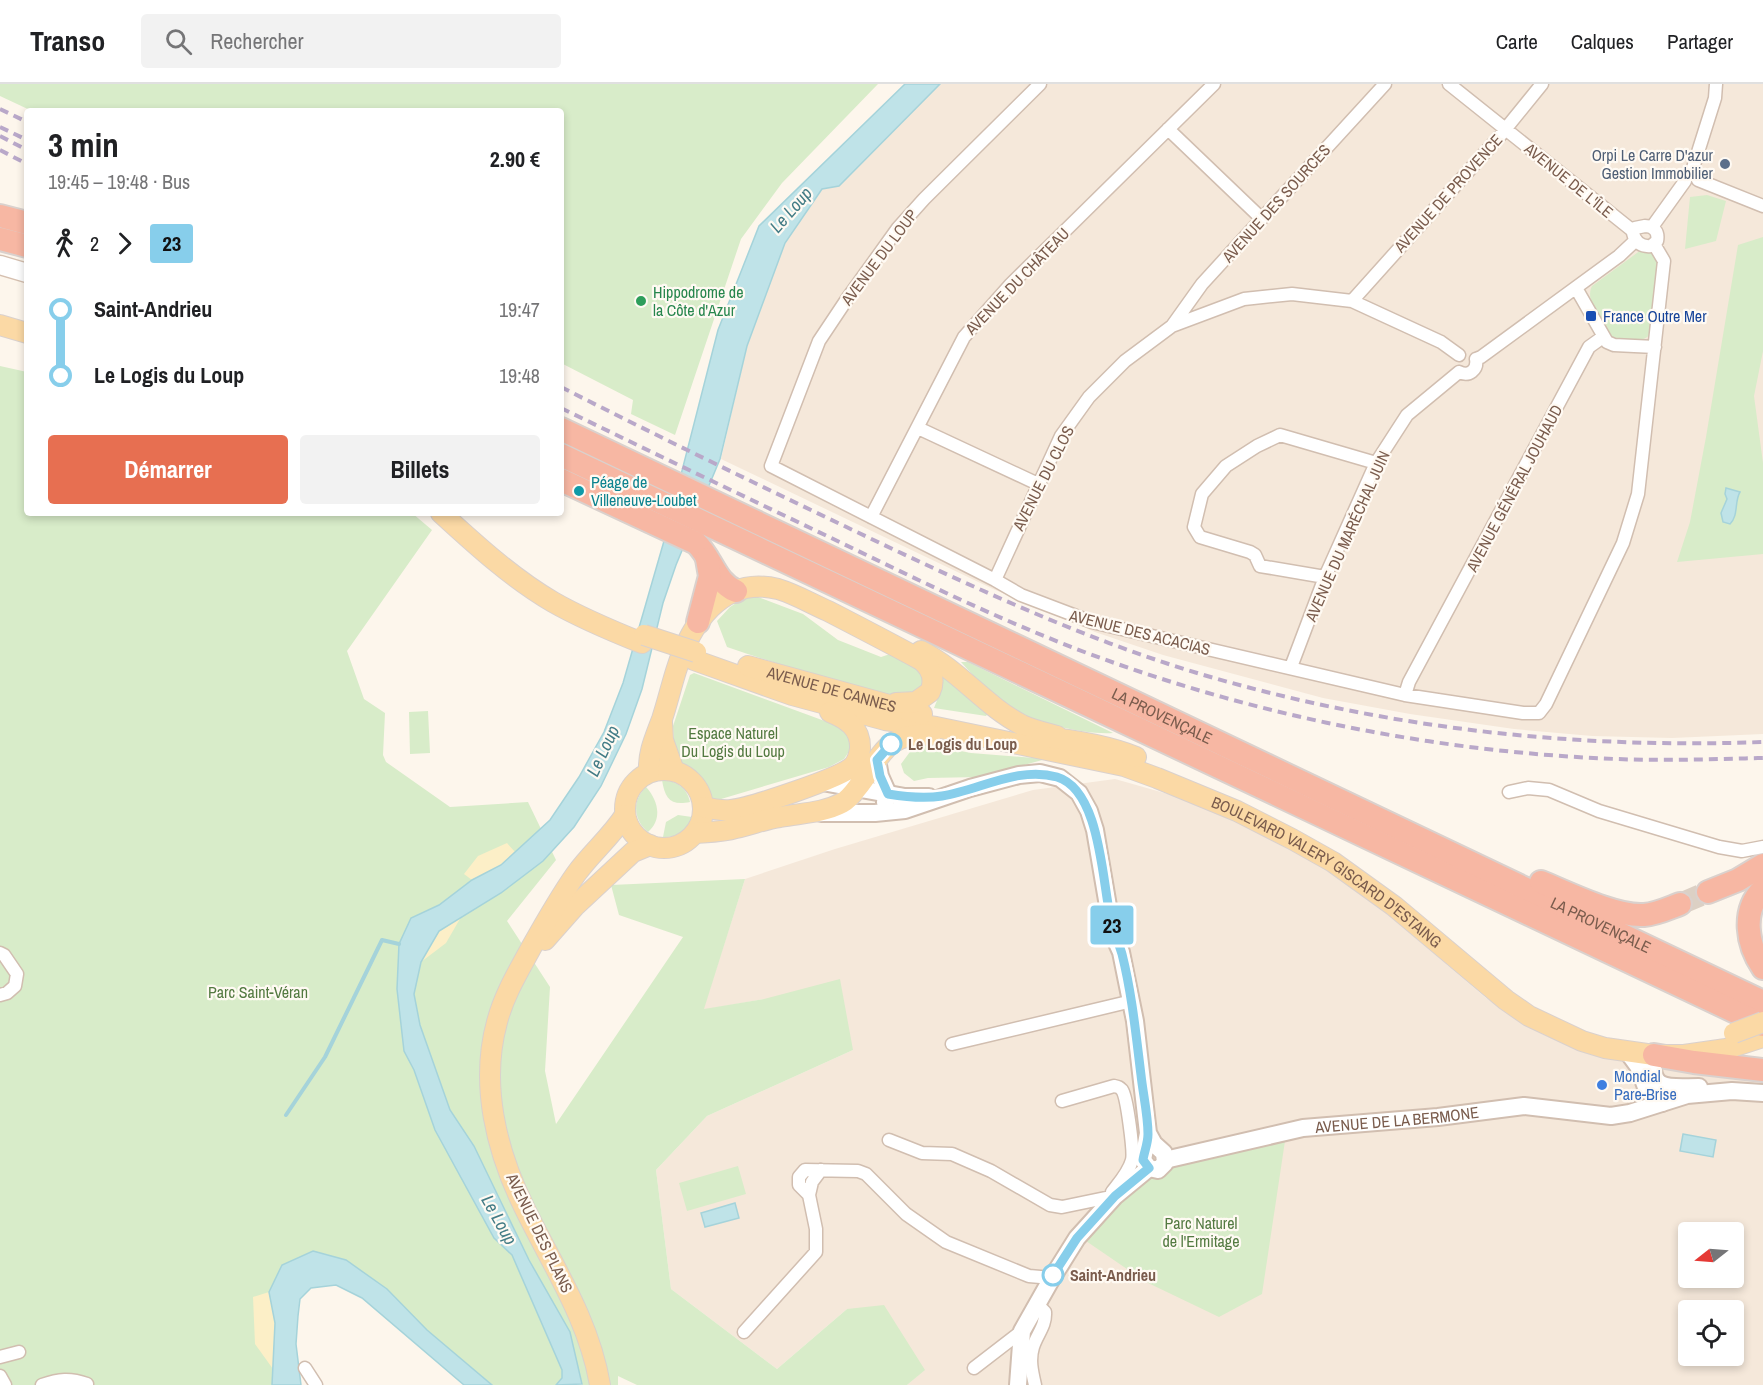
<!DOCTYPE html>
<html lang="fr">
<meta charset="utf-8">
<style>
body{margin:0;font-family:"Archivo Narrow",sans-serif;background:#f2f2f2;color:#202124;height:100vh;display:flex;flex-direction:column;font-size:22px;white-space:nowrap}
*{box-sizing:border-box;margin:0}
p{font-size:20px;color:#757577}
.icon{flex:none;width:33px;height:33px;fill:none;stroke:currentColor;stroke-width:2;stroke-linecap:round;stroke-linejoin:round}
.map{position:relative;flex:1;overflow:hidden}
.panel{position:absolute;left:24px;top:24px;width:540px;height:408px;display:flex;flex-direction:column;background:#fff;border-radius:6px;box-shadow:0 3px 9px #0003}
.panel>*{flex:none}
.badge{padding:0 12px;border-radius:4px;font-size:21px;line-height:39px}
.needle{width:39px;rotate:253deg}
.tools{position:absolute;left:1678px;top:1138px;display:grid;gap:12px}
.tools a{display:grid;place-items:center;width:66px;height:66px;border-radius:6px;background:#fff;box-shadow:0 3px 9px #0003;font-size:30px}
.map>.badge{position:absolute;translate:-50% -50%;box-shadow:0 0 0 3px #fff}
.legs{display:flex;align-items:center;gap:9px;height:66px;padding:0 24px;font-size:20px}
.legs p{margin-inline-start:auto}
.summary{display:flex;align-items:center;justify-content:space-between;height:102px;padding:0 24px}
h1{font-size:33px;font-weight:700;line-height:45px}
.primary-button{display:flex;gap:12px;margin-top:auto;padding:12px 24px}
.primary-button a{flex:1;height:69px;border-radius:6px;background:#e76f51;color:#fff;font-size:24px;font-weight:700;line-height:69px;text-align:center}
.primary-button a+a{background:#f2f2f2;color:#202124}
ul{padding:0 24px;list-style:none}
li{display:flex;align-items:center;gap:21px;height:66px;font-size:22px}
li i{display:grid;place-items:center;width:9px;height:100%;margin:0 8px;background:currentColor}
li i::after{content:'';width:15px;height:15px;margin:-8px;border:4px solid;border-radius:50%;background:#fff}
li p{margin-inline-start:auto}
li:first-child i{background:linear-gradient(#0000 50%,currentColor 0)}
li:last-child i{background:linear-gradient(currentColor 50%,#0000 0)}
header{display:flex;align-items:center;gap:36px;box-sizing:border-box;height:84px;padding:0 30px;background:#fff;border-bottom:2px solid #e0e0e0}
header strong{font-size:28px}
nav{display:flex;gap:33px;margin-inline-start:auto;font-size:21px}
.search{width:420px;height:54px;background:#f2f2f2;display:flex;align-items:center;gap:15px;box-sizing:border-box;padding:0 21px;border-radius:6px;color:#757577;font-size:22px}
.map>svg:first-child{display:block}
.residential{fill:#f5e8da;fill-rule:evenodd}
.green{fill:#d8ecc9}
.sand{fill:#fcefc7}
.water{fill:#bfe3e8;stroke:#a5d3da;stroke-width:1.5}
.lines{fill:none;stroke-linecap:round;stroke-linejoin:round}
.stream{stroke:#a5d3da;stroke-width:4}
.motorway-tunnel{stroke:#dcd0c4;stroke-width:22;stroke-dasharray:22 11;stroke-linecap:butt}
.minor-casing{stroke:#d1beb0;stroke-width:15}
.tertiary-casing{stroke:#d1beb0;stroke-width:20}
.secondary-casing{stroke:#d6c0b0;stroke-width:21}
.primary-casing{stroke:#dad1cd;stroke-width:22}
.motorway-casing{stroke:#dad1cd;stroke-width:26}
.minor{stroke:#fff;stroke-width:12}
.tertiary{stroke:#fff;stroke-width:16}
.secondary{stroke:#fff;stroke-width:18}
.primary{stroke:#fbd9a5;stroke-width:20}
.motorway{stroke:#f7b7a3;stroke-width:22}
.rail{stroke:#b9a8c9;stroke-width:4;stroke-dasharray:9 6;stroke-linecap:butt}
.primary-bridge-casing{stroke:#dad1cd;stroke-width:22;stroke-linecap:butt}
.primary-bridge{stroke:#fbd9a5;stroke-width:20}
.line-1-casing{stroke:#fff;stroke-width:14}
.line-1{stroke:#87ceeb;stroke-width:9}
.service-dot{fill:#5c6f8a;stroke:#fffaf3;stroke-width:2}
.leisure-dot{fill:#2e9e5b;stroke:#fffaf3;stroke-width:2}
.transit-dot{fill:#1a4fb4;stroke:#fffaf3;stroke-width:2}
.culture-dot{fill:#0f9aa8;stroke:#fffaf3;stroke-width:2}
.stop-1-dot{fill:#fff;stroke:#87ceeb;stroke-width:3}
.shop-dot{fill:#3f7fe0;stroke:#fffaf3;stroke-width:2}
.labels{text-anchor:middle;stroke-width:4.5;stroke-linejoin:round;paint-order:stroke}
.service-label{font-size:16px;fill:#4e5e75;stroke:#fffaf3;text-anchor:end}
.street-label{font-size:16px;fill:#7a5c4d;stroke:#fffaf3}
.leisure-label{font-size:16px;fill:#27864d;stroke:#fffaf3;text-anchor:start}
.transit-label{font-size:16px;fill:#164399;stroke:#fffaf3;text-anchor:start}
.culture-label{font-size:16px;fill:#0d838f;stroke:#fffaf3;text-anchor:start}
.park-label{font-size:16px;fill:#537a41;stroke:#fffaf3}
.stop-label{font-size:16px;font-weight:bold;fill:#7a5c4d;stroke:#fffaf3;text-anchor:start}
.shop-label{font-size:16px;fill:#366cbe;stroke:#fffaf3;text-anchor:start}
.water-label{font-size:18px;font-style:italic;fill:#437c86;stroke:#fffaf3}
</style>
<header>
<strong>Transo</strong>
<div class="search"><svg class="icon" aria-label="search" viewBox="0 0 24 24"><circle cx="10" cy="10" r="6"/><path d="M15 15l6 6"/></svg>Rechercher</div>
<nav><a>Carte</a><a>Calques</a><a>Partager</a></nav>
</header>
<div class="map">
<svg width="1763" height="1301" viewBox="0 0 1763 1301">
<rect width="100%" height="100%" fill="#fdf6ec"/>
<path class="residential" d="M 940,0 L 1763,0 L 1763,650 L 1672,654 L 1592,652 L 1514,645 L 1410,630 L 1323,614 L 1163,571 L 1095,548 L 993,505 L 721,375 L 747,262 L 785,159 L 822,105 L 839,102 Z
M 1115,695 L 1189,716 L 1267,751 L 1319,780 L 1373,818 L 1486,914 L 1542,950 L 1571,962 L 1615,975 L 1734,987 L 1763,994 L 1763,1301 L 907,1301 L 924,1286 L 847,1225 L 777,1285 L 671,1205 L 656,1086 L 707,1032 L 853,966 L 764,915 L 703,926 L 745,795 L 835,765 L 1033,706 ZM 1689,1149 L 1734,1149 L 1734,1194 L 1689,1194 ZM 1689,1227 L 1734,1227 L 1734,1272 L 1689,1272 Z"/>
<path class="green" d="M 0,0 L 878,0 L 782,99 L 741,155 L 675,351 L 631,330 L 633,316 L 561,279 L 561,27 L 32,27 L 0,12 Z
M 1707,111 L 1726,117 L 1716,157 L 1685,165 L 1690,113 Z
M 1763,153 L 1763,267 L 1754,312 L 1763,379 L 1763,470 L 1677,478 L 1690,438 L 1706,353 L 1738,161 Z
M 1641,166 L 1653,167 L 1660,175 L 1651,249 C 1643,261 1623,257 1611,252 C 1603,238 1584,218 1592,202 Z
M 0,282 L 27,288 L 27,429 L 412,429 L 432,446 L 347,567 L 364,615 L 385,629 L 383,671 L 386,678 L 450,723 L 528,718 L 556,776 L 507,837 L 550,903 L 545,987 L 556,1040 L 683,853 L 619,831 L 611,801 L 745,795 L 704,925 L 764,915 L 840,895 L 853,966 L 707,1032 L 656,1086 L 671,1205 L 777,1285 L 847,1225 L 884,1221 L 925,1286 L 907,1301 L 637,1301 L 618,1292 L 618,1301 L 583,1301 L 563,1286 L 562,1294 L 556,1301 L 492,1301 L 427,1246 L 387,1205 L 346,1176 L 313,1167 L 275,1239 L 272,1301 L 0,1301 Z
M 747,512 L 758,513 L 803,530 L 838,556 L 881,573 L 896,568 L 919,581 L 924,596 L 918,609 L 907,615 C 846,601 786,583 727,563 L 717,537 L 730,523 Z
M 961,578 L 968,578 L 1113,649 C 1084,651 1034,639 1009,623 C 991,611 975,594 961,578 Z
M 938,585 L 989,628 L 986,632 L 934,624 C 940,610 943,600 938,585 Z
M 694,589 L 841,643 L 849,653 L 850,666 L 844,675 L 829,683 L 711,718 C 702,694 690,694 675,679 L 673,642 L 690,591 Z
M 428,627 L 430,669 L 410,670 L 409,628 Z
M 925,660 L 971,669 L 1046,675 L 980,693 L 928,694 L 914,697 L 904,689 L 901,680 L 915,661 Z
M 662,696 C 676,697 687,703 690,718 C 671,722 665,715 662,696 Z
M 646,703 C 658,716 663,735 648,748 C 633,736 632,716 646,703 Z
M 678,731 L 692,733 C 687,746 678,754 663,753 L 666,738 Z
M 1285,1057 L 1262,1210 L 1219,1233 L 1146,1198 L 1086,1157 L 1113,1123 L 1148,1093 L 1161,1090 L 1176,1082 Z
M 738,1082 L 746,1110 L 687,1127 L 679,1099 Z"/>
<path class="sand" d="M 507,759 L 515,768 L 501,781 L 472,796 L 464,790 L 478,772 Z
M 461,833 L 446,859 L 421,878 L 439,848 Z
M 269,1208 L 275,1239 L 273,1285 L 255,1260 L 253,1213 Z"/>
<path class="water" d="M 905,0 L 940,0 L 839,102 L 822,105 L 785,159 L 747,262 L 720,375 L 676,481 L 663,519 L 642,605 L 626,650 L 601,702 L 574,743 L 543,777 L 501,809 L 439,847 L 421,878 L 414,910 L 420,941 L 450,1026 L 474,1062 L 529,1176 L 570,1248 L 582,1300 L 556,1301 L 562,1294 L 562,1286 L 512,1171 L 494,1154 L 435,1046 L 414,986 L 404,967 L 397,905 L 399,860 L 411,834 L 439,821 L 472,796 L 501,781 L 550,736 L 579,693 L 604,648 L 623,599 L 664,457 L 718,246 L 759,142 Z
M 1726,404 L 1740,408 C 1734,418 1739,431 1730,440 L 1723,438 L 1721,429 L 1727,415 L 1725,410 Z
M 1683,1050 L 1716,1056 L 1713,1073 L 1680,1067 Z
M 735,1119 L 739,1134 L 705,1143 L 701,1129 Z
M 313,1167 L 346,1176 L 387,1205 L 427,1246 L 492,1301 L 464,1301 L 362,1214 L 336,1201 L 311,1204 L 300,1215 L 298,1232 L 296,1260 L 301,1301 L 272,1301 L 275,1239 L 269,1208 L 282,1181 Z"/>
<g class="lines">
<path class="stream" d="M 286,1031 L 325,973 L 382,856 L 399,860"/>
<path class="motorway-tunnel" d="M 1680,820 L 1708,808"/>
<g class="minor-casing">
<path id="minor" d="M 1040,0 L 924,115 L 898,144 L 847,215 L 819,257 L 771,382 L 995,496 L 1021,511 L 1092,538 L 1405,611 L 1523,629 L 1539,629 L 1546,620 L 1623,459 L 1638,410 L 1664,177 L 1654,160
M 1449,0 L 1633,147
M 1168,45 L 1261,134
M 1693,84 L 1715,14 L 1716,0
M 1698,96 L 1763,122
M 1645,142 C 1654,142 1659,148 1657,157 L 1651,162 C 1642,163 1635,159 1633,149 L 1635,144 Z
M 1652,143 L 1685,97
M 1576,204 L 1607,258 L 1614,261 L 1655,263
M 1352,217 L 1499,53 L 1542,0
M 1172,242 L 1202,200 L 1385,0
M 1476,275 L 1481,273 L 1619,172 L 1635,157
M 1459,288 C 1469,293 1478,286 1476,275
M 918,344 L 1038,400
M 871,433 L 964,253 L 1011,200 L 1214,0
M 1325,493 L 1260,482 L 1255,471 L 1250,468 L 1200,453 L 1194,443 L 1202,410 L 1226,382 L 1257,362 L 1280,351 L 1376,379
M 995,496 L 1061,352 L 1089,313 L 1125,277 L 1172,242 L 1244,215 L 1292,210 L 1352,217 L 1441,258 L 1459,271
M 1291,583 L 1325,493 L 1376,379 L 1407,331 L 1459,288
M 1405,611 L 1409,598 L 1589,263 L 1603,253
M 1509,708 L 1528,704 L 1549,706 L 1599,727 L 1719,763 L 1742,767 L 1763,763
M 0,869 L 4,871 L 17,890 L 15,902 L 7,909 L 0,911
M 952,960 L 1132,917
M 1062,1017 L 1114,1002 C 1119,1003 1119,1003 1122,1006 C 1127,1013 1134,1068 1132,1076 C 1129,1088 1119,1099 1112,1108
M 889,1056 L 922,1069 L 952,1070 L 991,1087 L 1050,1121 L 1062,1123 L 1115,1112
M 809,1111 L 799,1101 L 799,1093 L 805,1086 L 858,1087 L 866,1090 L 906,1130 L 946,1158 L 1029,1192 L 1052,1194
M 744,1248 L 816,1168 L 816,1145 L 809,1111 L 812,1098 L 821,1086
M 0,1273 L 19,1268
M 305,1284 L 316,1301
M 974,1284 L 1022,1247
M 0,1292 L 5,1301
M 42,1301 C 59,1295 70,1294 87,1300
M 1035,1301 C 1032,1288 1029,1276 1033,1263 C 1037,1250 1046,1242 1045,1228 L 1037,1220"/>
</g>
<g class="tertiary-casing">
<g id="tertiary">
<path d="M 877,676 L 880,692 L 888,710 L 885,718"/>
<path d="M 822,698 L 905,713 L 929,713"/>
<path d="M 821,729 L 875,729 L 905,726 L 970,704 L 1019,691 L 1040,689 L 1060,694 L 1079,709 L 1089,727 L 1095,746 L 1109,828 L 1116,857 L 1121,868 L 1135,937 L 1148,1049 L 1143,1076 L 1149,1084 L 1158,1086 L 1165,1079 L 1164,1069 L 1154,1060 L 1148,1049"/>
<path d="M 1627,967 L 1638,982 L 1647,1006 L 1662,1019"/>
<path d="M 1654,971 C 1648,1009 1670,1003 1699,1003"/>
<path id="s1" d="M 1165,1076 L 1303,1044 L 1438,1033 L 1524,1022 L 1611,1032 L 1630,1029 L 1687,1011 L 1732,1007 L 1763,1009"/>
<path d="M 1018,1301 L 1022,1247 L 1052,1194 L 1077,1154 L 1115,1112 L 1149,1084"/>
</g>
</g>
<g class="secondary-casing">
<path id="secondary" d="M 0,181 L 27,189"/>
</g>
<g class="primary-casing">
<g id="primary">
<path d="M 0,241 L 27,249"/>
<path d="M 441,429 C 476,461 512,494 553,518 C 581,534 612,547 642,559"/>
<path d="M 921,567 C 959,586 985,622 1022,641 C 1033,646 1046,649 1057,652"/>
<path id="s2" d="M 694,576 L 792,611 L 885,636 L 936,643 L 1124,682 L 1157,694 L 1237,727 L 1292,755 L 1333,778 L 1394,822 L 1506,916 L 1529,932 L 1582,957 L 1605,964 L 1654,971 L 1684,971 L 1726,965 L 1763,953"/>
<path id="s3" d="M 748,582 L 922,630"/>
<path d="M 662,638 L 663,656 L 674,687"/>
<path d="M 1042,653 C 1075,656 1106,661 1136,673"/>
<circle cx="664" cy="725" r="39"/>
<path d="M 649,688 C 648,668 655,654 662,635 C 667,620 671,603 676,587 C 690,541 721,491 778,505 C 795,510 812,520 828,527 C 859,543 890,559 921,576 C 931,584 936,595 930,608 L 916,618 L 896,619"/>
<path d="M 703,723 C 712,725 722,727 731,726 C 750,724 841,694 853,682 C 858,677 859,671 860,665 C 861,644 847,635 830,628"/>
<path d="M 695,749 C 709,748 723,748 736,744 C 751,741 765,735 780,733 C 802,729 823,729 842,719 C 850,715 856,705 861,699 C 883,668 889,648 931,651"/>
<path d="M 545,856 L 575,822 L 633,768 L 650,761"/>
<path d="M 600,1301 C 589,1235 552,1181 524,1123 C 496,1066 480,1000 497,938 C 504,911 518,888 531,864 C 545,839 559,814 576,790 C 591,769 611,753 625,731"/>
</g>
</g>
<g class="motorway-casing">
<g id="motorway">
<path d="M 0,132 L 27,139"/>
<path d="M 0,155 L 27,162"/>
<path id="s4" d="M 561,345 L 1763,918"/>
<path d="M 561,371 L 1763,941"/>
<path d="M 561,396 L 696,459 C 712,474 715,498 736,507"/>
<path d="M 698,538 L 710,492 L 707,475"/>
<path d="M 1541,798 C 1568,809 1616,833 1644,831 C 1657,830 1669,824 1680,820"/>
<path d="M 1763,805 C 1741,827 1747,861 1763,884"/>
<path d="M 1708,808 L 1738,796 L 1763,781"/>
<path d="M 1654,971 L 1694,978 L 1763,986"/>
</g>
</g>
<use href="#minor" class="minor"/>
<use href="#tertiary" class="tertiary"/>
<use href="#secondary" class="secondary"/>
<use href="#primary" class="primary"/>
<use href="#motorway" class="motorway"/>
<path class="rail" d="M 0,25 L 27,38
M 0,43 L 27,56
M 0,52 L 27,66
M 0,66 L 27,80
M 561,303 C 667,357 775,409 882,460 C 990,511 1099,561 1214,594 C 1393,645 1577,665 1763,658
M 561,324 C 649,367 737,409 825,451 C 912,493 997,535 1087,569 C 1256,632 1436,668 1616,675 C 1665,677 1714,675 1763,674"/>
<g class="primary-bridge-casing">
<path id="primary-bridge" d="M 644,551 L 696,568
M 1734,949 L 1763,938"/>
</g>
<use href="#primary-bridge" class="primary-bridge"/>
</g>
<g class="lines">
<g class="line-1-casing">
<path id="line-1" d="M 891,660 L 877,676 L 880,692 L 888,710 C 906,713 924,715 942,712 C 980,706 1018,682 1057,693 C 1100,706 1102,795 1110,831 C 1113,845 1118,857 1122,870 C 1132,910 1136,951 1141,991 C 1143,1010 1148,1031 1148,1050 C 1148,1060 1144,1068 1143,1076 L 1149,1084 L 1115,1112 L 1077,1154 L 1053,1191"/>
</g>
<use href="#line-1" class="line-1"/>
</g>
<circle class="service-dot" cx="1725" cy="80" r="6"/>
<circle class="leisure-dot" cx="641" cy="217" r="6"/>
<rect class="transit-dot" x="1585" y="226" width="12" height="12" rx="3"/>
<circle class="culture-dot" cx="579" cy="407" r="6"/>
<g class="stop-1-dot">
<circle cx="891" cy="660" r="10"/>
<circle cx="1053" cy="1191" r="10"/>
</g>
<circle class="shop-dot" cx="1602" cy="1001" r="6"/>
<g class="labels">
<g class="service-label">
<text x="1713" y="77">Orpi Le Carre D'azur<tspan x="1713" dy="18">Gestion Immobilier</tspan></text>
</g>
<g class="street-label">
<text transform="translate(1569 96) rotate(39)" y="6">AVENUE DE L'ÎLE</text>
<text transform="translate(1448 109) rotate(-48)" y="6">AVENUE DE PROVENCE</text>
<text transform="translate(1276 119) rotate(-48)" y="6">AVENUE DES SOURCES</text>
<text transform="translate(879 173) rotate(-53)" y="6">AVENUE DU LOUP</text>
<text transform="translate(1017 197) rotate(-46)" y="6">AVENUE DU CHÂTEAU</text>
<text transform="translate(1043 394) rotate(-63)" y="6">AVENUE DU CLOS</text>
<text transform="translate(1514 404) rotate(-62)" y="6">AVENUE GÉNÉRAL JOUHAUD</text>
<text transform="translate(1347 452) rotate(-66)" y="6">AVENUE DU MARÉCHAL JUIN</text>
<text transform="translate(1140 548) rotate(14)" y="6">AVENUE DES ACACIAS</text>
<text dy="6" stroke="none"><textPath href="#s3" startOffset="87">AVENUE DE CANNES</textPath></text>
<text dy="6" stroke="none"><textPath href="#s4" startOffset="666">LA PROVENÇALE</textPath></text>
<text dy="6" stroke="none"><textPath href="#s2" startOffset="674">BOULEVARD VALERY GISCARD D'ESTAING</textPath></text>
<text dy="6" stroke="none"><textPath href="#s4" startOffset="1152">LA PROVENÇALE</textPath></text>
<text dy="6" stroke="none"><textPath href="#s1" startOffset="236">AVENUE DE LA BERMONE</textPath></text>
<text transform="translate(540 1149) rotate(64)" y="6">AVENUE DES PLANS</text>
</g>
<g class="leisure-label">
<text x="653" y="214">Hippodrome de<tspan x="653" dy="18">la Côte d'Azur</tspan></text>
</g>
<g class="transit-label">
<text x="1603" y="238">France Outre Mer</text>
</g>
<g class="culture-label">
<text x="591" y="404">Péage de<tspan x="591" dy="18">Villeneuve-Loubet</tspan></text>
</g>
<g class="park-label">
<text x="733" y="655">Espace Naturel<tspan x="733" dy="18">Du Logis du Loup</tspan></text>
<text x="258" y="914">Parc Saint-Véran</text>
<text x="1201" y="1145">Parc Naturel<tspan x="1201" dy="18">de l'Ermitage</tspan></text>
</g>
<g class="stop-label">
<text x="908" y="666">Le Logis du Loup</text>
<text x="1070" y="1197">Saint-Andrieu</text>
</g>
<g class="shop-label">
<text x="1614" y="998">Mondial<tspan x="1614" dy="18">Pare-Brise</tspan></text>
</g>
<g class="water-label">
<text transform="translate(791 126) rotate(-49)" y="6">Le Loup</text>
<text transform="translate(603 667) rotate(-65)" y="6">Le Loup</text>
<text transform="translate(499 1136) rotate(61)" y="6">Le Loup</text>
</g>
</g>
</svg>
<div class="tools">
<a><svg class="needle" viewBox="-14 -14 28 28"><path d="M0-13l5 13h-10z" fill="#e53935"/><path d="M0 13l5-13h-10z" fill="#757577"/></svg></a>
<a><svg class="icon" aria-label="locate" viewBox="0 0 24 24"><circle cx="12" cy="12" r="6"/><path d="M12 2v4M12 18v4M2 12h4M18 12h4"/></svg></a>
</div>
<b class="badge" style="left:1112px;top:841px;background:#87ceeb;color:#111">23</b>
<section class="panel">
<div class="summary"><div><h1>3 min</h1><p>19:45 – 19:48 · Bus</p></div><b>2.90 €</b></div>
<div class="legs"><svg class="icon" aria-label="walk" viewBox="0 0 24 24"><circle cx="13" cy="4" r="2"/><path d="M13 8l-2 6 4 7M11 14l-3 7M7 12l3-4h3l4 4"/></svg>2<svg class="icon" aria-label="forward" viewBox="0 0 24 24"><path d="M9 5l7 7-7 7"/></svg><b class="badge" style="background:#87ceeb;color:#111">23</b></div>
<ul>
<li><i style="color:#87ceeb"></i><b>Saint-Andrieu</b><p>19:47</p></li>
<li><i style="color:#87ceeb"></i><b>Le Logis du Loup</b><p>19:48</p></li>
</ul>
<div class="primary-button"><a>Démarrer</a><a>Billets</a></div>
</section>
</div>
